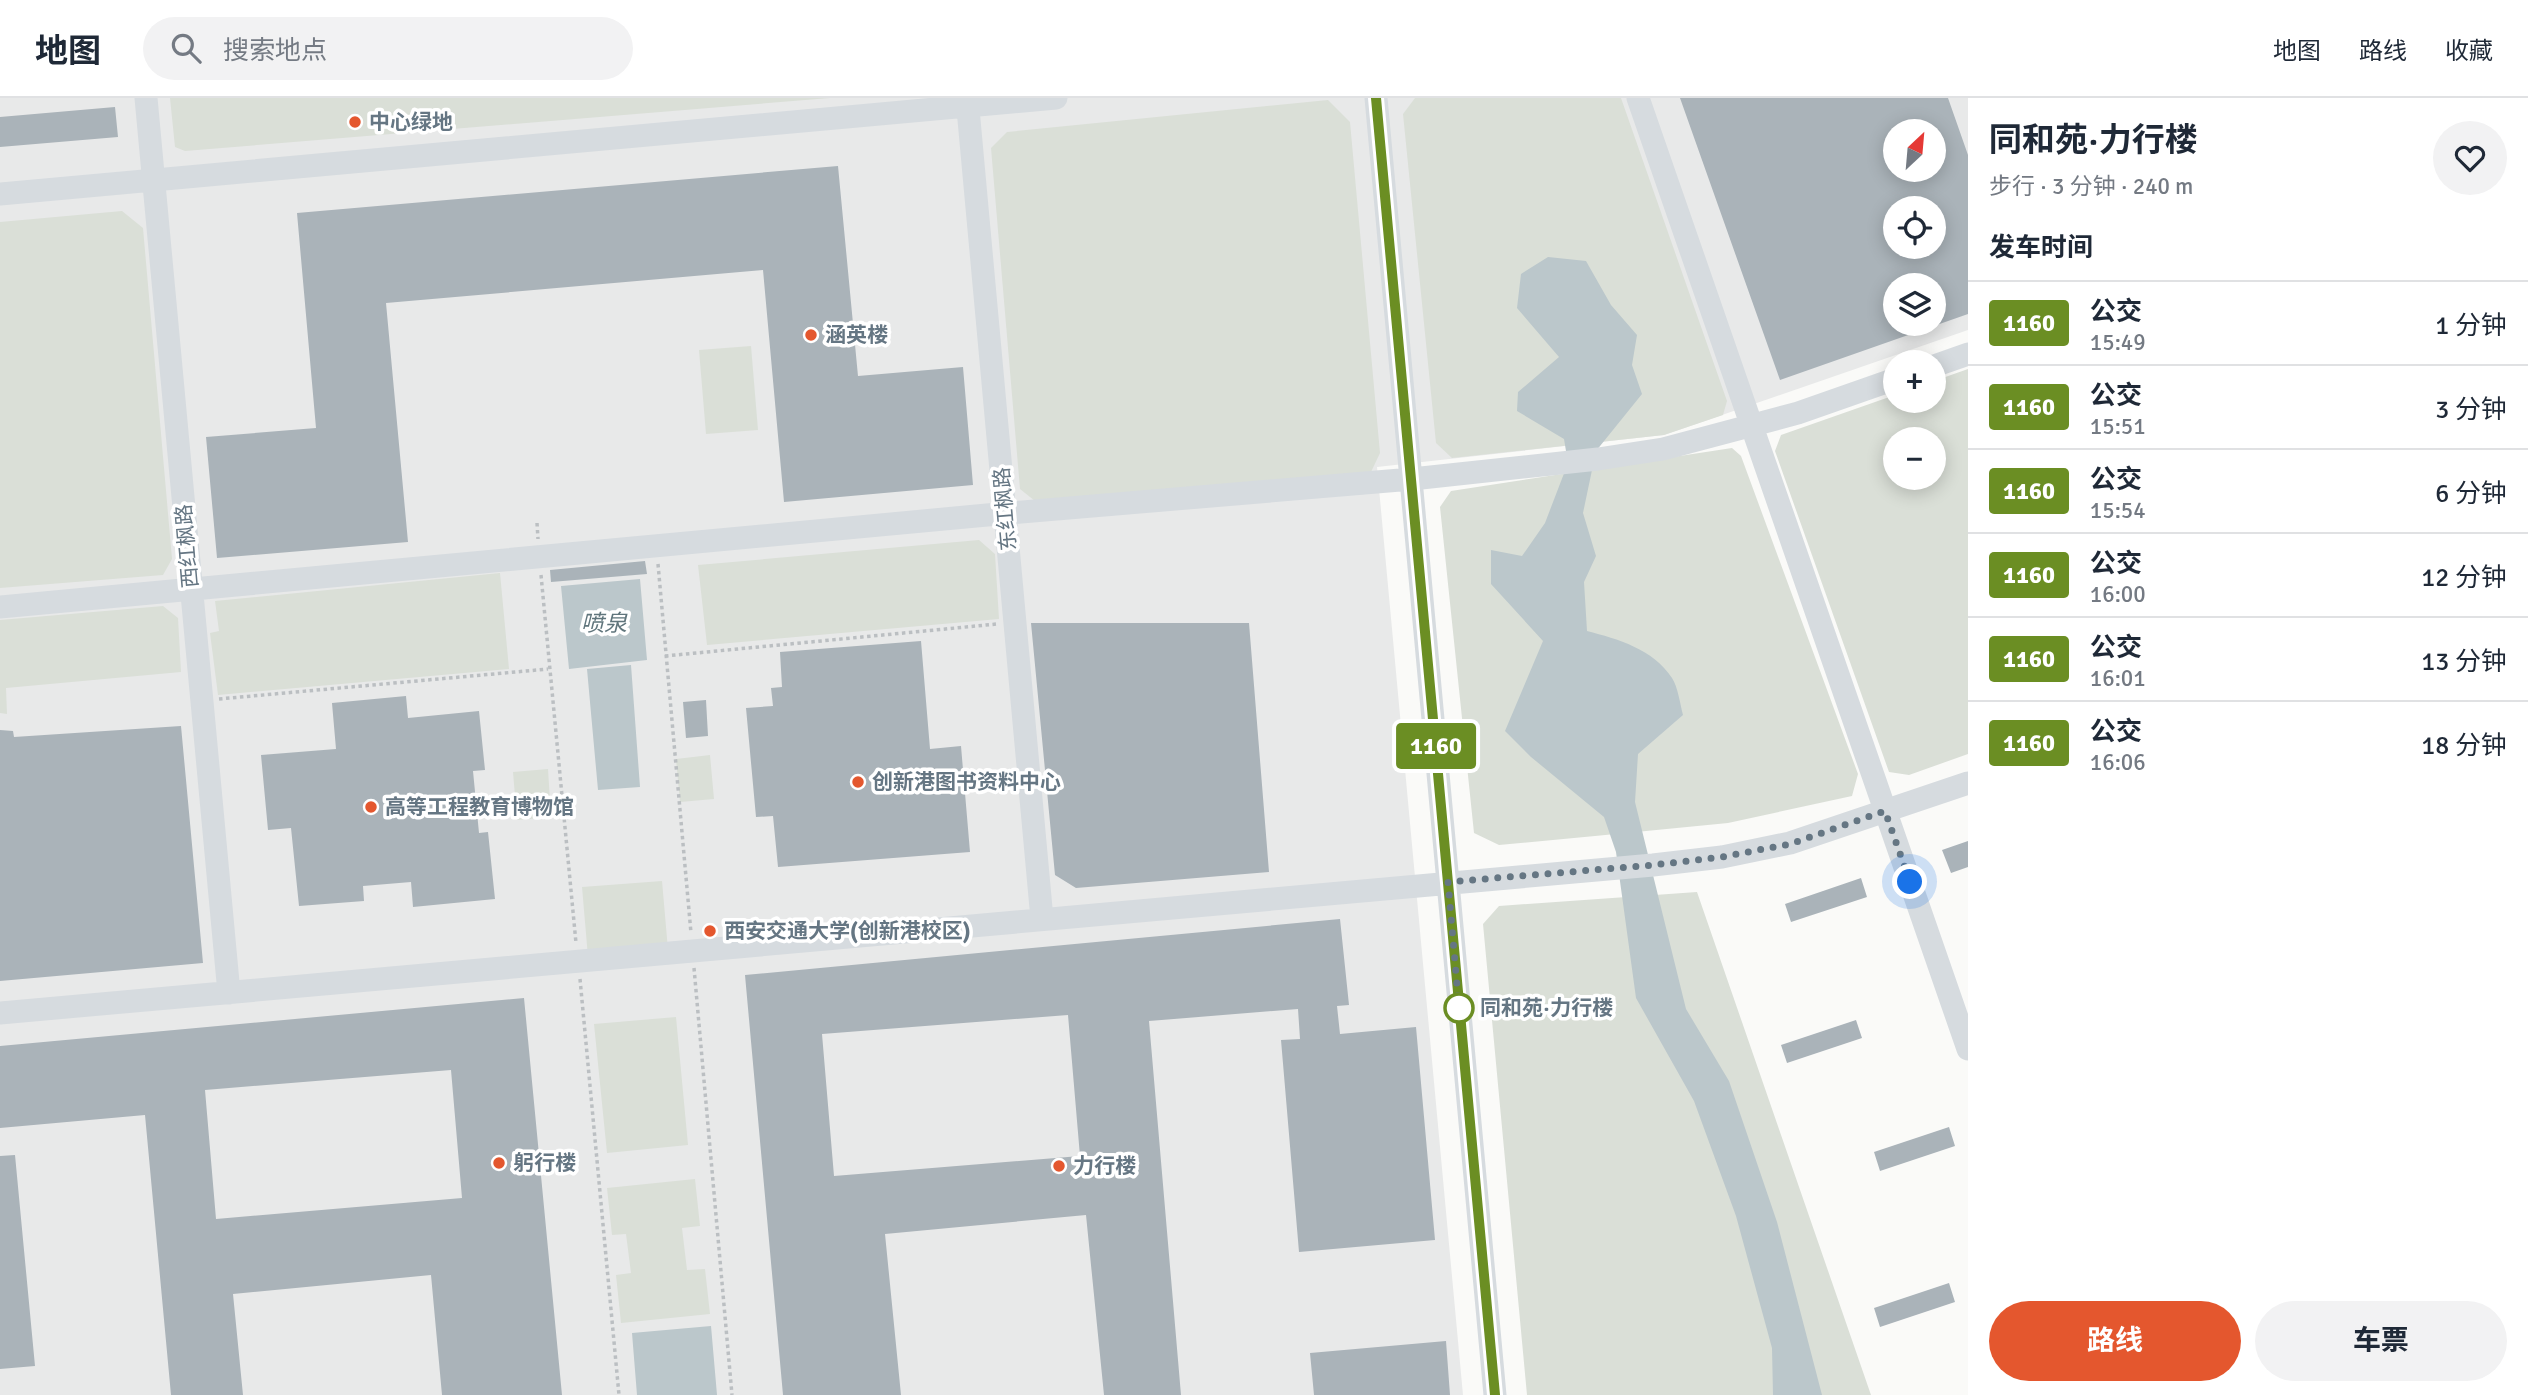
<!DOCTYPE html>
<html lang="zh">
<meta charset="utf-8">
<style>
body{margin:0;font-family:Signika,"Noto Sans SC",sans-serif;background:#f2f2f3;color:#1f2937;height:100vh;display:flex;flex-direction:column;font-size:26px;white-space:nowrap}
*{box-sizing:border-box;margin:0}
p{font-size:23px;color:#747a83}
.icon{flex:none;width:38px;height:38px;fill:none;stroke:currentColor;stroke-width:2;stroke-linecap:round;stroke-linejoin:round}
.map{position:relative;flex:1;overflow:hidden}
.panel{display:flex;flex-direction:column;background:#fff;width:560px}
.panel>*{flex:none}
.badge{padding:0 14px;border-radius:5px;font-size:24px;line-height:46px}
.needle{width:46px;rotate:26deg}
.fabs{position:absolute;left:1883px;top:21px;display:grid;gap:14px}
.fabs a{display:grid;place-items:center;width:63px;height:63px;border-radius:50%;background:#fff;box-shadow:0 4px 18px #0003;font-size:35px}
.you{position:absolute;width:35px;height:35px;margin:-18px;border:5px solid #fff;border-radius:50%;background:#1a73e8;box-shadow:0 0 0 10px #1a73e833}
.map>.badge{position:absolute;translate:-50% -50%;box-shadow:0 0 0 4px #fff}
h2{padding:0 21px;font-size:26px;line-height:63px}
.round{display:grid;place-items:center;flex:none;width:74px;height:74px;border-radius:37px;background:#f2f2f3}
.overview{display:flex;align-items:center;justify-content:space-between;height:119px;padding:0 21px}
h1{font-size:33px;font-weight:700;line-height:52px}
.primary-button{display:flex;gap:14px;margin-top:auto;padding:14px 21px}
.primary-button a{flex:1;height:80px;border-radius:42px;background:#e4572e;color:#fff;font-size:28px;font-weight:700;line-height:80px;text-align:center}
.primary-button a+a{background:#f2f2f3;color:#1f2937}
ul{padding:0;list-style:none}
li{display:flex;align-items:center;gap:21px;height:84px;padding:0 21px;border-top:2px solid #e0e1e3}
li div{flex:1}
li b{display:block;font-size:26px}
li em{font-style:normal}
li .badge{min-width:77px;font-weight:700;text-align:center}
header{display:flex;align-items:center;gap:42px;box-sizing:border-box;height:98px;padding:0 35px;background:#fff;border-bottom:2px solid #e0e1e3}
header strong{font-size:33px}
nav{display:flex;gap:38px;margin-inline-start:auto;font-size:24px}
.search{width:490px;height:63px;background:#f2f2f3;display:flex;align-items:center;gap:18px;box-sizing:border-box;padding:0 24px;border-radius:38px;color:#747a83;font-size:26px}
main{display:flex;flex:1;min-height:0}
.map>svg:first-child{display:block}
.built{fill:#e8e9e9;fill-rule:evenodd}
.green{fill:#dadfd7;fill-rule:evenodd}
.water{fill:#bbc7cb}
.building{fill:#aab3b9;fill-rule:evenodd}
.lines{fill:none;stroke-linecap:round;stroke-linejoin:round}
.path{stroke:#bbbfc2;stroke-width:3.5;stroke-dasharray:3.5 3.5;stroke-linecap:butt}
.secondary{stroke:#d6dbdf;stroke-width:23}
.line-casing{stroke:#fff;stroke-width:16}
.line{stroke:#6b8e23;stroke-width:10}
.walk{stroke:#657683;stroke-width:7;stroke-dasharray:0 12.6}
.poi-dot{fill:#e4572e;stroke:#fff;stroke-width:2.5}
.stop-dot{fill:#fff;stroke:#6b8e23;stroke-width:3.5}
.labels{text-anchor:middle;stroke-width:7;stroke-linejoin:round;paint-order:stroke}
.poi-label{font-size:21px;font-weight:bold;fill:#657683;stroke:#fff;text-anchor:start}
.street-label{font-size:21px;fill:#657683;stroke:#fff}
.stop-label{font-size:21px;font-weight:bold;fill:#657683;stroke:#fff;text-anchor:start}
.water-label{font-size:23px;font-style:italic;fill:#60757c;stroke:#fff}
</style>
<header>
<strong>地图</strong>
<div class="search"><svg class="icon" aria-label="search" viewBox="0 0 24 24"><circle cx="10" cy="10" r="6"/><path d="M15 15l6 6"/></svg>搜索地点</div>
<nav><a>地图</a><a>路线</a><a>收藏</a></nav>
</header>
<main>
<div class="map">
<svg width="1968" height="1297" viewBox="0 0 1968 1297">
<rect width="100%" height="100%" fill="#fafaf8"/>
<path class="built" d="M 0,0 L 1968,0 L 1968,232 L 1664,337 L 1377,369 L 1463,1297 L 0,1297 ZM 1895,33 L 1934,33 L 1934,72 L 1895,72 ZM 1895,110 L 1934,110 L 1934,149 L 1895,149 ZM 1895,187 L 1934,187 L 1934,226 L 1895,226 Z"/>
<path class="green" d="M 170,0 L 830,0 L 185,53 L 175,49 Z
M 1415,0 L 1621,0 L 1727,303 L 1723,317 L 1664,337 L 1452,360 L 1436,345 L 1403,16 Z
M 1328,2 L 1350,24 L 1380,355 L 1371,374 L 1035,403 L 1020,391 L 991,50 L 1007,34 Z
M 122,113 L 143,130 L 172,461 L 163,477 L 0,490 L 0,124 Z
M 751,248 L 758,332 L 706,336 L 699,252 Z
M 1968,271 L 1968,656 L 1909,677 L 1889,674 L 1775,353 L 1781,337 L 1895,297 L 1895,303 L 1934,303 L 1934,283 ZM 1895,341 L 1934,341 L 1934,380 L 1895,380 Z
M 1732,350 L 1741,358 L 1858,676 L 1852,698 L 1728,725 L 1595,738 L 1499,747 L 1474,735 L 1440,409 L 1451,393 Z
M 979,442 L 995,456 L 999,521 L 707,547 L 698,467 Z
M 500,475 L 509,571 L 218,597 L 210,535 L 219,533 L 215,503 Z
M 163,508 L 178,520 L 181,574 L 6,590 L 7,616 L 0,615 L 0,522 Z
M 710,657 L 714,701 L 680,704 L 676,661 Z
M 548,671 L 551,719 L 517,722 L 513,674 Z
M 662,783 L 668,852 L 588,859 L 582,789 Z
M 1697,794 L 1871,1297 L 1527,1297 L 1483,826 L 1499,808 Z
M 676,919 L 688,1047 L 607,1055 L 594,926 Z
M 695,1081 L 700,1128 L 682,1130 L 687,1172 L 705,1171 L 710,1216 L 621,1225 L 616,1177 L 631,1175 L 626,1136 L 612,1137 L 607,1090 Z"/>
<path class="water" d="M 1548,159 L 1586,163 L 1611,207 L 1637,237 L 1632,267 L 1642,296 L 1596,353 L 1583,415 L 1596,458 L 1584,484 L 1587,533 C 1618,541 1653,551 1672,580 C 1678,589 1680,606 1683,617 L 1638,656 L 1635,704 L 1686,911 L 1729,983 L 1777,1124 L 1822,1297 L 1773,1297 L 1772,1250 L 1736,1118 L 1694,1003 L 1636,900 L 1616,754 L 1604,719 L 1531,659 L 1505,633 L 1543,543 L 1491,486 L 1491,452 L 1522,458 L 1545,425 L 1568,365 L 1564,341 L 1517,313 L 1518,294 L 1559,259 L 1517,210 L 1521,176 Z
M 640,481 L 647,562 L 569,571 L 561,488 Z
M 631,567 L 640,689 L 598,692 L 587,571 Z
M 711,1228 L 717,1297 L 637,1297 L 632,1235 Z"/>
<path class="building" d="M 1680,0 L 1948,0 L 1968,57 L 1968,216 L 1780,282 ZM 1895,33 L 1934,33 L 1934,72 L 1895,72 ZM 1895,110 L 1934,110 L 1934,149 L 1895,149 ZM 1895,187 L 1934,187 L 1934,227 L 1895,226 Z
M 115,9 L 118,39 L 0,49 L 0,19 Z
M 838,68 L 858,278 L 963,269 L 973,387 L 784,404 L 763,172 L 386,205 L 408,444 L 217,460 L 206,339 L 316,330 L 297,115 Z
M 645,463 L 647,476 L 551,484 L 550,472 Z
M 1031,525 L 1249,525 L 1269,774 L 1076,790 L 1055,777 Z
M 921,543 L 930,651 L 961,648 L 970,754 L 778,769 L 773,718 L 756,719 L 746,610 L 773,608 L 771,590 L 782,589 L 780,554 Z
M 406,598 L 408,620 L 479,613 L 485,672 L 473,673 L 479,735 L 488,734 L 495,801 L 413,809 L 411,784 L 363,788 L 364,803 L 299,808 L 291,730 L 268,732 L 261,657 L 336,651 L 332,605 Z
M 706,602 L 708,638 L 686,640 L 683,604 Z
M 181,628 L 203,865 L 0,883 L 0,632 L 13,633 L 14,639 Z
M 1968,743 L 1968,769 L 1951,775 L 1942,752 Z
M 1861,780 L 1867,799 L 1791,824 L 1785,806 Z
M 1340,821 L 1349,907 L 1337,908 L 1340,936 L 1416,929 L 1435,1142 L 1299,1154 L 1281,942 L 1300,941 L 1298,911 L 1149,923 L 1181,1297 L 1104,1297 L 1086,1117 L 885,1136 L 901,1297 L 783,1297 L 745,877 ZM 1068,917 L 1080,1058 L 834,1078 L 822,936 Z
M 524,900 L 562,1297 L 442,1297 L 431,1177 L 233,1196 L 243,1297 L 171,1297 L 145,1017 L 0,1030 L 0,948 ZM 451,972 L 462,1100 L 216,1121 L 205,992 Z
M 1856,922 L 1862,940 L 1787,965 L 1781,947 Z
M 1949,1029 L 1955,1048 L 1880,1073 L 1874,1054 Z
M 15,1057 L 35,1268 L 0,1271 L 0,1058 Z
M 1949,1185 L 1955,1204 L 1880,1229 L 1874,1210 Z
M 1446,1243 L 1450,1297 L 1314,1297 L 1310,1255 Z"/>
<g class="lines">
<path class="path" d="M 537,425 L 538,441
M 658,466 L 691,835
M 541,477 L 576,845
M 665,558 L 997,526
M 219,601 L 548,571
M 694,870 L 732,1297
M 580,881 L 619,1297"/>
<path class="secondary" d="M 146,0 L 229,895
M 967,0 L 1042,821
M 1376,0 L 1495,1297
M 1638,0 L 1968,951
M 0,96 L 1056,0
M 1934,268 L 1968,256
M 0,509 L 987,417 L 1412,381 L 1598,361 L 1663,351 L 1798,315 L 1895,281
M 0,915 L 1653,767 L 1722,759 L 1790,745 L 1968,685"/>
</g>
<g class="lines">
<g class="line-casing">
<path id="line" d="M 1376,0 L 1495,1297"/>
</g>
<use href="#line" class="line"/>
<path class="walk" d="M 1459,910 L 1448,784 L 1653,767 L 1722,759 L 1790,746 L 1885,713 L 1910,784"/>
</g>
<g class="poi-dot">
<circle cx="355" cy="24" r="7"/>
<circle cx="811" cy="237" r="7"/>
<circle cx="858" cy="684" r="7"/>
<circle cx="371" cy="709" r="7"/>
<circle cx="710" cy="833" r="7"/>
<circle cx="499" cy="1065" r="7"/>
<circle cx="1059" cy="1068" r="7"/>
</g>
<circle class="stop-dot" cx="1459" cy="910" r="14"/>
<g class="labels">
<g class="poi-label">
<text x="369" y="31">中心绿地</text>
<text x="825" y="244">涵英楼</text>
<text x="872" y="691">创新港图书资料中心</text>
<text x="385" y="716">高等工程教育博物馆</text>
<text x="724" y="840">西安交通大学(创新港校区)</text>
<text x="513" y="1072">躬行楼</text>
<text x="1073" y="1075">力行楼</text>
</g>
<g class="street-label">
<text transform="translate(1005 411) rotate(-95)" y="7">东红枫路</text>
<text transform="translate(187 448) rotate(-95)" y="7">西红枫路</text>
</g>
<g class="stop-label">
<text x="1480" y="917">同和苑·力行楼</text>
</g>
<g class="water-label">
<text x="604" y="533">喷泉</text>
</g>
</g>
</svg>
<div class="fabs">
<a><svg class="needle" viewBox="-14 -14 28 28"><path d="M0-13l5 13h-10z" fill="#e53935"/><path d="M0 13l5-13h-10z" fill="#747a83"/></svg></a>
<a><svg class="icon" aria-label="locate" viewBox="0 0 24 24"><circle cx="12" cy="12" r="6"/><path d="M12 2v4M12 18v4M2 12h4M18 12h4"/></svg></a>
<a><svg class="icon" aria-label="layers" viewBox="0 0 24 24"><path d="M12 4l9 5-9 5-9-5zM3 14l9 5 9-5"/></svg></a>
<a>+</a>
<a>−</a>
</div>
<div class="you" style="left:1910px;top:784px"></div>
<b class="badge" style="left:1436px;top:648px;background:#6b8e23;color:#fff">1160</b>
</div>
<section class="panel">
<div class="overview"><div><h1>同和苑·力行楼</h1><p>步行 · 3 分钟 · 240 m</p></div><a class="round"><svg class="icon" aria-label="heart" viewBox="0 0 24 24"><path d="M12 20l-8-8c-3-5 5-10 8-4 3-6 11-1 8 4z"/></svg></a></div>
<h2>发车时间</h2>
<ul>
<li><span class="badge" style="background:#6b8e23;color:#fff">1160</span><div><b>公交</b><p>15:49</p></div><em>1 分钟</em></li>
<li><span class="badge" style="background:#6b8e23;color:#fff">1160</span><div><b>公交</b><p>15:51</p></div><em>3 分钟</em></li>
<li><span class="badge" style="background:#6b8e23;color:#fff">1160</span><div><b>公交</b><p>15:54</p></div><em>6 分钟</em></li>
<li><span class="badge" style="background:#6b8e23;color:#fff">1160</span><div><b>公交</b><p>16:00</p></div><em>12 分钟</em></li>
<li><span class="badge" style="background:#6b8e23;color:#fff">1160</span><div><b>公交</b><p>16:01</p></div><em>13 分钟</em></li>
<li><span class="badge" style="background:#6b8e23;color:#fff">1160</span><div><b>公交</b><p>16:06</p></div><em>18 分钟</em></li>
</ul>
<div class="primary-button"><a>路线</a><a>车票</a></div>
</section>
</main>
